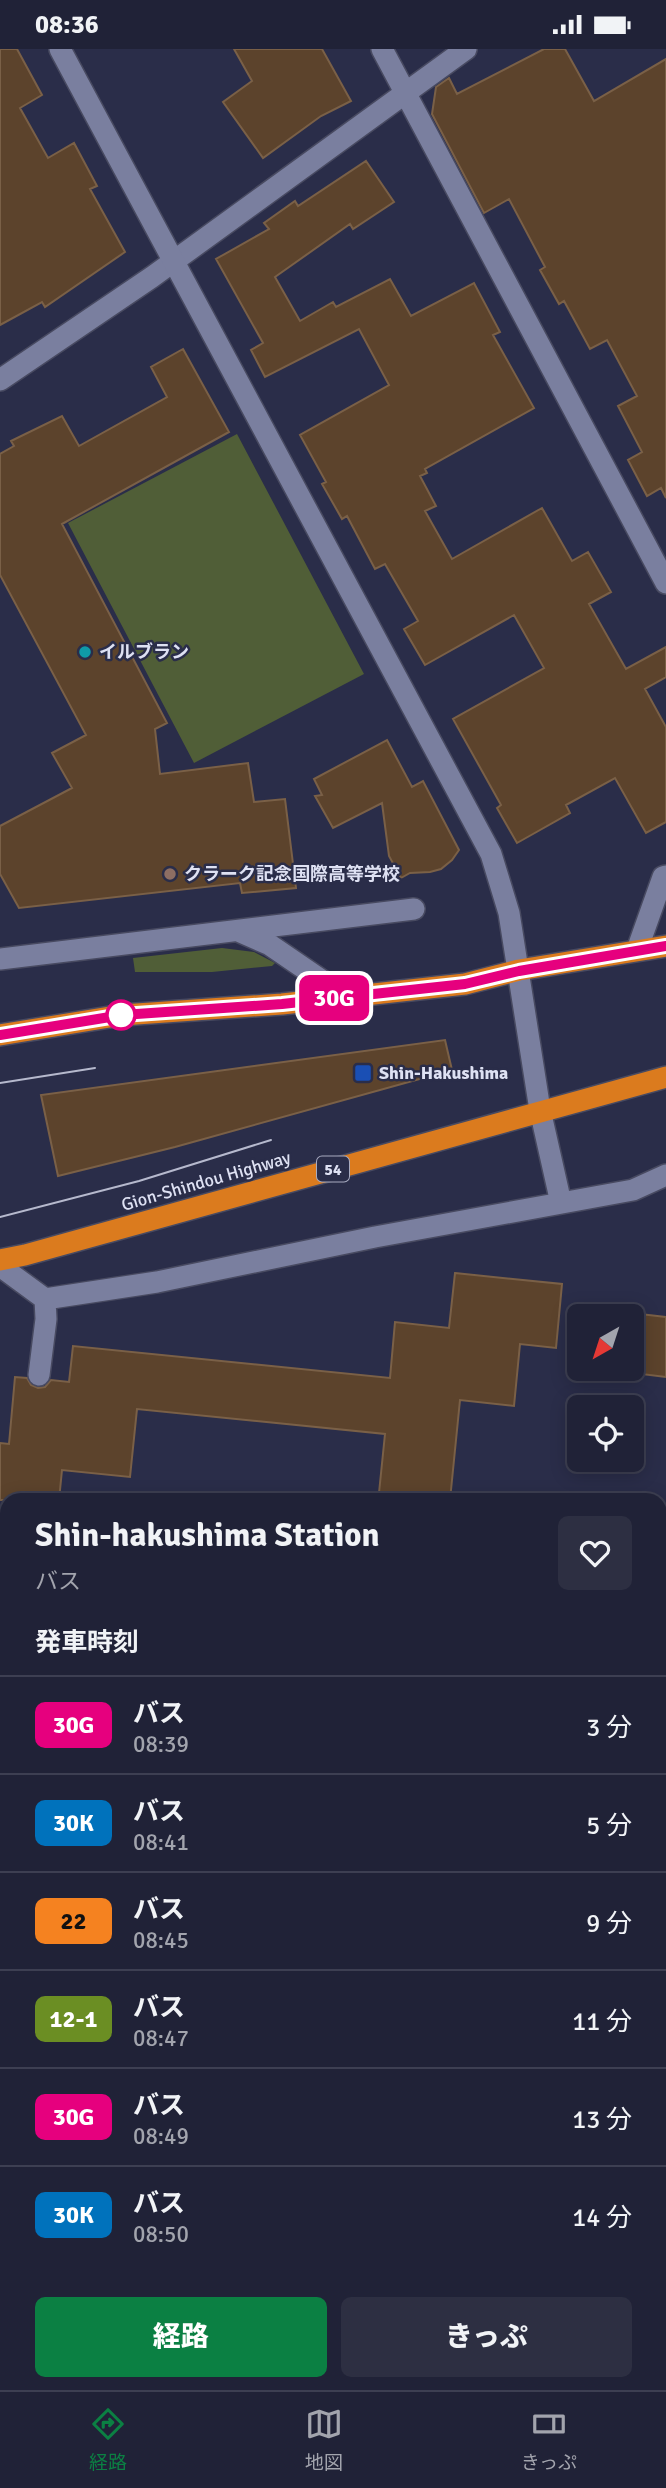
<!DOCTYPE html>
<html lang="ja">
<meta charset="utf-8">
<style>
body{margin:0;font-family:Signika,"Noto Sans JP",sans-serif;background:#2d2f42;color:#f1f3f6;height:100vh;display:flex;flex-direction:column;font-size:26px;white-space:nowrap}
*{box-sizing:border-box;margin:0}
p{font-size:23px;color:#a2a4ad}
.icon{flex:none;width:38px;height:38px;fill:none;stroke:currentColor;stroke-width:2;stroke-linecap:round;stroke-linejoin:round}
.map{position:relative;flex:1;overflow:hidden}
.side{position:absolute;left:0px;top:1444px;width:667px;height:898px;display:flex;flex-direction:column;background:#202237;border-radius:21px 21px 0 0;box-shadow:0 4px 18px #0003,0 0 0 2px #3d3f52}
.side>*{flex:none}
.badge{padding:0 14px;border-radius:10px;font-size:24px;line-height:46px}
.needle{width:46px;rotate:219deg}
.fabs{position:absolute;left:567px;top:1255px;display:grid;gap:14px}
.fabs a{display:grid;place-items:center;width:77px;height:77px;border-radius:10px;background:#202237;box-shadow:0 4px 18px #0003,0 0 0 2px #3d3f52;font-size:35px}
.map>.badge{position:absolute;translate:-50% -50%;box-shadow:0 0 0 4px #fff}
h2{padding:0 35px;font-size:26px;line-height:63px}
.round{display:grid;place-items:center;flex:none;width:74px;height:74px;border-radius:10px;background:#2d2f42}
.headline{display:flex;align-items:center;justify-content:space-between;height:119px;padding:0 35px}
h1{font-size:33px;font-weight:800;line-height:52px}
.primary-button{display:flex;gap:14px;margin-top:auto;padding:14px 35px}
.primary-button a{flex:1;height:80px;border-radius:10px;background:#0b8043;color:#fff;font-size:28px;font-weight:800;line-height:80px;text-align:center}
.primary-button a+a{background:#2d2f42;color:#f1f3f6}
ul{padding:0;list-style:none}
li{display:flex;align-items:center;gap:21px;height:98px;padding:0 35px;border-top:2px solid #3d3f52}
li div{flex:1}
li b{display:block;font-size:26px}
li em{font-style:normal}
li .badge{min-width:77px;font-weight:700;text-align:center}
.status{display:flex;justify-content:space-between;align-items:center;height:49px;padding:0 35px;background:#202237;direction:ltr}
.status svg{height:19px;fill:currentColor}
.tabs{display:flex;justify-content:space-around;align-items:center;height:98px;border-top:2px solid #3d3f52;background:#202237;font-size:19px;color:#a2a4ad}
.tabs a{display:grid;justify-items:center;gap:4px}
.tabs .selected{color:#0b8043}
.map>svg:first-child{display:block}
.green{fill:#505e37}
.water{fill:#001d2a}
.building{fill:#5c432c;stroke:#7a6047;stroke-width:2}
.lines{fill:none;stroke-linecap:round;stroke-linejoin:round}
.street-casing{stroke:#484a61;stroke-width:24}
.secondary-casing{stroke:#484a61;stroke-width:24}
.highway-casing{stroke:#484a61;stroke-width:24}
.street{stroke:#7a7f9f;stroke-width:21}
.secondary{stroke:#7a7f9f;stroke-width:21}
.highway{stroke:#db7b1e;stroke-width:21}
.tram{stroke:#b6b9cd;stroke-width:2}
.rail-casing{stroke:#b6b9cd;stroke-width:8}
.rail{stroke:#2a2d49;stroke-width:5;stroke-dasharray:16;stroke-linecap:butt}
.line-casing{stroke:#fff;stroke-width:16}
.line{stroke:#e6007e;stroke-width:10}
.culture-dot{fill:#0f9aa8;stroke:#2a2d49;stroke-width:2.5}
.education-dot{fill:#8d6e63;stroke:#2a2d49;stroke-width:2.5}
.stop-dot{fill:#fff;stroke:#e6007e;stroke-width:3.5}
.transit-dot{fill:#1a4fb4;stroke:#2a2d49;stroke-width:2.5}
.labels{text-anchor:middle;stroke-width:5;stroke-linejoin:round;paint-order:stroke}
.shield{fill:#2a2d49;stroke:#a8abc0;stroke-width:2}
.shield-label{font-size:16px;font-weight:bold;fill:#dee1f3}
.poi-label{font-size:18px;font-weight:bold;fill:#dee1f3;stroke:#2a2d49;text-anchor:start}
.street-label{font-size:18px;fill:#dee1f3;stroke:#2a2d49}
</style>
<div class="status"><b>08:36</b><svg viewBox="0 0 49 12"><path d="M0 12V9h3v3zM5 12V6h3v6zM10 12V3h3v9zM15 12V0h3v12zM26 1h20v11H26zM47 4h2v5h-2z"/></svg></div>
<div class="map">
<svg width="666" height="2341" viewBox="0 0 666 2341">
<rect width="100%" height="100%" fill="#2a2d49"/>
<path class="green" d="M 237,385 L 364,625 L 194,714 L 68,474 Z
M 222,899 L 254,903 L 275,914 L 272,917 L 212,923 L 135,923 L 133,909 Z"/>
<path class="water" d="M 666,1537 L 666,2333 L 660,2334 L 660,1538 Z
M 7,1643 L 7,2334 L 659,2335 L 617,2341 L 0,2341 L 0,1646 Z"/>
<path class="building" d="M 0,0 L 17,0 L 42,46 L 20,59 L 48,109 L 74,94 L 97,137 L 90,140 L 125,203 L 45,258 L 42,253 L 0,276 Z
M 234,0 L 322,0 L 351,52 L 321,67 L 263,109 L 223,53 L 252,32 Z
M 544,0 L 565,0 L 594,52 L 666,10 L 666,449 L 661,439 L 647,447 L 628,411 L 642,403 L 618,357 L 637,347 L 607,291 L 590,300 L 564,252 L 559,255 L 540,221 L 545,218 L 509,150 L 484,164 L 432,65 L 436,38 L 449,29 L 457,45 Z
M 366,112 L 394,153 L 353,180 L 350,175 L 275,228 L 300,272 L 333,253 L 336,258 L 390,230 L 411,267 L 474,234 L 500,283 L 493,286 L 534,359 L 425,420 L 427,424 L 420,427 L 436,457 L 425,462 L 452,510 L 542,459 L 572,512 L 588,503 L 611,543 L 589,555 L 626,620 L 666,598 L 666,628 L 645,640 L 666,678 L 666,773 L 646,784 L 615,729 L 566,756 L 570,764 L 517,794 L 497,759 L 501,756 L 453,670 L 544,619 L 514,566 L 425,616 L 404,580 L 418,572 L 385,515 L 375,520 L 347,467 L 342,470 L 322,435 L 326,433 L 300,386 L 389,336 L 359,280 L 265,328 L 251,301 L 263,294 L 216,210 L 269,180 L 264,174 L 295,152 L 298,157 Z
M 183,300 L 229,383 L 62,475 L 167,674 L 155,680 L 160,725 L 248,714 L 254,753 L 285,750 L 296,839 L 242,844 L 240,834 L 19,859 L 0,825 L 0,777 L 72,739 L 52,704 L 86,686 L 0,526 L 0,405 L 14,397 L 11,392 L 62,367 L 79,397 L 167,348 L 151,318 Z
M 387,691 L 412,738 L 423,732 L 459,801 L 452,811 L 441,820 L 430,823 L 410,824 L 401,829 L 389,807 L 382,754 L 333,779 L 315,747 L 322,746 L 314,730 Z
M 445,991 L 452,1021 L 175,1098 L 58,1127 L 41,1046 Z
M 455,1224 L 562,1235 L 556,1299 L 520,1295 L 514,1357 L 460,1351 L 450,1451 L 379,1444 L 385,1385 L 137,1360 L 130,1428 L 62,1421 L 59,1451 L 0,1451 L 0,1394 L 9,1395 L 15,1328 L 27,1329 L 31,1336 L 38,1339 L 45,1338 L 51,1331 L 69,1333 L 73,1297 L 390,1329 L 395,1273 L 449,1279 Z
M 640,1265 L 666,1268 L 666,1328 L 633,1324 Z"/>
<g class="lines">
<g class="street-casing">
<path id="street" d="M 382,0 L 666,534
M 0,331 L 152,228 L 466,0
M 238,882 L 270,896 L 346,948
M 637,901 L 663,828 L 666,827
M 0,910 L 414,860
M 540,1061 L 561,1154
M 0,1217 L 45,1250 L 157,1233 L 375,1188 L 633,1141 L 666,1126
M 39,1326 L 46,1270 L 45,1250"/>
</g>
<g class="secondary-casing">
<path id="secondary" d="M 60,0 L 491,805 L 509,864 L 540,1061"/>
</g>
<g class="highway-casing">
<path id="highway" d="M 0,986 L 122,966 L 282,955 L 465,935 L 519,921 L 666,897
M 0,1211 L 25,1206 L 666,1028"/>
</g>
<use href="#street" class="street"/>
<use href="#secondary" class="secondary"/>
<use href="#highway" class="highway"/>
<path class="tram" d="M 0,1034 L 95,1019
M 0,1168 L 139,1132 L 271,1091"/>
<g class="rail-casing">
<path id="rail" d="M 0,1655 L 7,1669
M 0,1710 L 7,1723
M 0,1813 L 7,1827
M 0,1859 L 7,1872
M 246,2334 L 250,2341
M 271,2334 L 274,2341
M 326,2334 L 330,2341
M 353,2334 L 357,2341"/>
</g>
<use href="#rail" class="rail"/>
</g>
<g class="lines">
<g class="line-casing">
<path id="line" d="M 0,986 L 122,966 L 282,955 L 465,935 L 519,922 L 666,897"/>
</g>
<use href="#line" class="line"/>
</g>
<circle class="culture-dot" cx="85" cy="603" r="7"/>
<circle class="education-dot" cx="170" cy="825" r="7"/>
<circle class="stop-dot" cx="121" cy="966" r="14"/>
<rect class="transit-dot" x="354" y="1015" width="18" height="18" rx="3.5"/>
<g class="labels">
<rect class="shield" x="317" y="1107.5" width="32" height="25" rx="5"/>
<g class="shield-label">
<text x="333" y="1126">54</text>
</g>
<g class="poi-label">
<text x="99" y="609">イルブラン</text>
<text x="184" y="831">クラーク記念国際高等学校</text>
<text x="379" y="1030">Shin-Hakushima</text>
</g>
<g class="street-label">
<text transform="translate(206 1132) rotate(-16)" y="6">Gion-Shindou Highway</text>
</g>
</g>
</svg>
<div class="fabs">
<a><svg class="needle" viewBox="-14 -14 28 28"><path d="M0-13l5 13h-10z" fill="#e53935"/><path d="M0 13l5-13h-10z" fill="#a2a4ad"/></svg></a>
<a><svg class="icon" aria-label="locate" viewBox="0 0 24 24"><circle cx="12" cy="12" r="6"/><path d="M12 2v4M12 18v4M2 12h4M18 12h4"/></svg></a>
</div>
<b class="badge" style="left:334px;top:949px;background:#e6007e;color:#fff">30G</b>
<section class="side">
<div class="headline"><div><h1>Shin-hakushima Station</h1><p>バス</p></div><a class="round"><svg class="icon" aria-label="heart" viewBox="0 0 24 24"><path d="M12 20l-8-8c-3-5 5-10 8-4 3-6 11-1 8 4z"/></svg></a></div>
<h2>発車時刻</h2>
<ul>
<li><span class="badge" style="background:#e6007e;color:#fff">30G</span><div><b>バス</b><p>08:39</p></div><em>3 分</em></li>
<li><span class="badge" style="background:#0072bc;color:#fff">30K</span><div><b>バス</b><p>08:41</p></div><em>5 分</em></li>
<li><span class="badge" style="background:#f58220;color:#111">22</span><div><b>バス</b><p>08:45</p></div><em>9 分</em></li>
<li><span class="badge" style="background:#6b8e23;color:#fff">12-1</span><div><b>バス</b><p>08:47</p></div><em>11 分</em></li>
<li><span class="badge" style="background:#e6007e;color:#fff">30G</span><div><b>バス</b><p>08:49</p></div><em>13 分</em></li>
<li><span class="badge" style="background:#0072bc;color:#fff">30K</span><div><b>バス</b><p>08:50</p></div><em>14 分</em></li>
</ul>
<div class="primary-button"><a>経路</a><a>きっぷ</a></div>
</section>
</div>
<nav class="tabs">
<a class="selected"><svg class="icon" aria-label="directions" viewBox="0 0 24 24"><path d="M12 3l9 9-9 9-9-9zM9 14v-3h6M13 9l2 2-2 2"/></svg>経路</a>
<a><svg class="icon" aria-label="map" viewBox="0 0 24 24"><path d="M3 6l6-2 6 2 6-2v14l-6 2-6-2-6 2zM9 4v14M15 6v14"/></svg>地図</a>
<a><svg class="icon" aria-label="tickets" viewBox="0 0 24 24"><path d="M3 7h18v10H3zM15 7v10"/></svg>きっぷ</a>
</nav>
